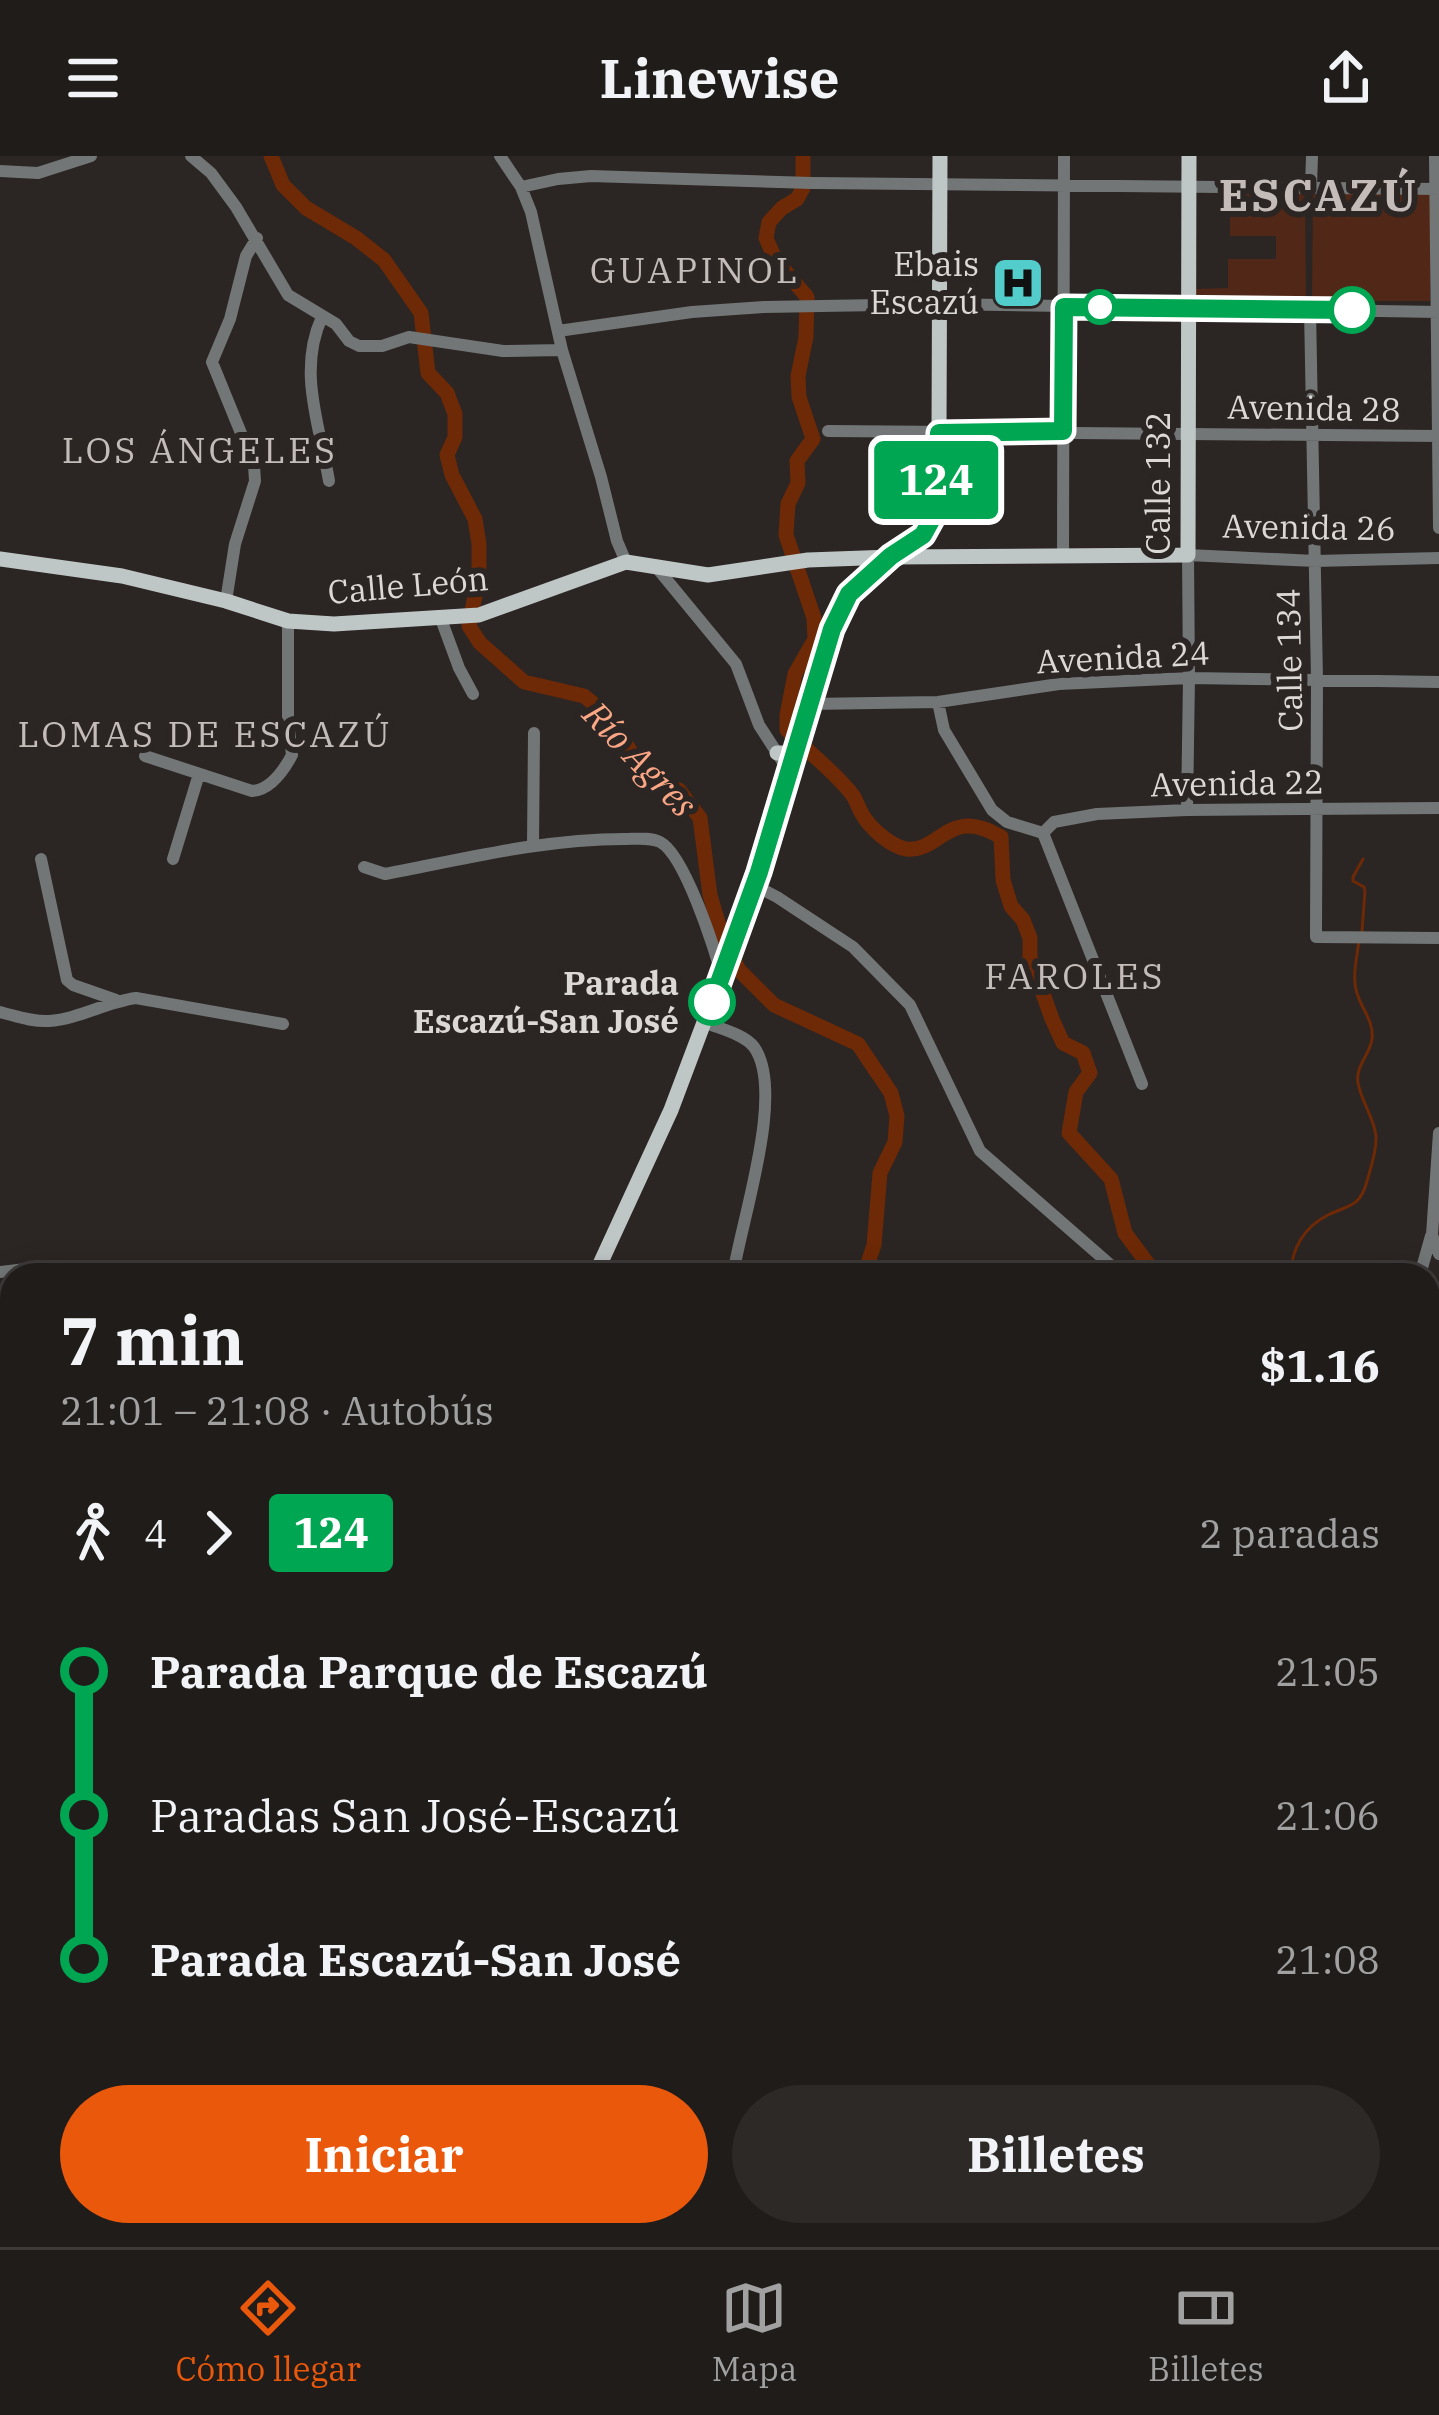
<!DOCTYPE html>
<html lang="es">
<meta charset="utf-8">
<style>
body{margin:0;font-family:"IBM Plex Serif",serif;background:#2d2927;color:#f1f3f6;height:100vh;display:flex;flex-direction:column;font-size:45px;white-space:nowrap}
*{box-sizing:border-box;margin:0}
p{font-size:39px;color:#a2a1a2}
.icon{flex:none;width:66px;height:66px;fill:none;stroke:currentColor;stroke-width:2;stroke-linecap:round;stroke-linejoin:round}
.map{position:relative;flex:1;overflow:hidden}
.drawer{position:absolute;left:0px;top:1107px;width:1440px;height:984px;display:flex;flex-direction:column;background:#201c1a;border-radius:36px 36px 0 0;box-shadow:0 6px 30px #0003,0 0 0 3px #3d3a39}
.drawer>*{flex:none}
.badge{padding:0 24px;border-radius:9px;font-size:42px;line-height:78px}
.map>.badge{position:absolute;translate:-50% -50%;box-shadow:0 0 0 6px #fff}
.legs{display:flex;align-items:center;gap:18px;height:132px;padding:0 60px;font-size:39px}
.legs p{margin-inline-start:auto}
.head{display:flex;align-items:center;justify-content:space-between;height:204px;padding:0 60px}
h1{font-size:66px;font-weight:700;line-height:90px}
.button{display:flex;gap:24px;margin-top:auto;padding:24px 60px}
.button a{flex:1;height:138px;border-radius:72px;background:#ea580c;color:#fff;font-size:48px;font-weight:700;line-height:138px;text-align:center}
.button a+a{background:#2d2927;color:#f1f3f6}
ul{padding:0 60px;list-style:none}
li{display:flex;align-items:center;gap:42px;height:144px;font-size:45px}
li i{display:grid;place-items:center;width:18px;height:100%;margin:0 15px;background:currentColor}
li i::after{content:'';width:30px;height:30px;margin:-15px;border:9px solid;border-radius:50%;background:#201c1a}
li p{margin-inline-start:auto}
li:first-child i{background:linear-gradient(#0000 50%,currentColor 0)}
li:last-child i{background:linear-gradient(currentColor 50%,#0000 0)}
header{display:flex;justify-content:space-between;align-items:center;height:156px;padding:0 60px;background:#201c1a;font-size:54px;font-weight:700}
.tabs{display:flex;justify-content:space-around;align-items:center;height:168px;border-top:3px solid #3d3a39;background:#201c1a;font-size:33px;color:#a2a1a2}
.tabs a{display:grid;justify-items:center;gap:6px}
.tabs .on{color:#ea580c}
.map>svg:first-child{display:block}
.green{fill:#512817}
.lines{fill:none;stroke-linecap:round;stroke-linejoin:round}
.stream{stroke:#6e2906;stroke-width:3}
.river{stroke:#6e2906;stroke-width:15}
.minor{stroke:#727676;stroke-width:12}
.major{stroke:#bfc6c6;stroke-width:15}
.line-1-casing{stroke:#fff;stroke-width:27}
.line-1{stroke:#00a651;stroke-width:18}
.stop-1-dot{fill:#fff;stroke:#00a651;stroke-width:6}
.labels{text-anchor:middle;stroke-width:12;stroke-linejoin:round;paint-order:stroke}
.poi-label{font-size:33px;fill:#dcd8d6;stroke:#2b2523;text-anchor:end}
.street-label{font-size:33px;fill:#dcd8d6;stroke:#2b2523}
.stop-label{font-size:33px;font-weight:bold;fill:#dcd8d6;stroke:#2b2523;text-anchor:end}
.neighbourhood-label{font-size:36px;letter-spacing:3px;fill:#c3bcb9;stroke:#2b2523}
.water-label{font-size:36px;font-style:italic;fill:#fba786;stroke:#2b2523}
.district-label{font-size:45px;font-weight:bold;letter-spacing:3px;fill:#c3bcb9;stroke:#2b2523}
</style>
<header><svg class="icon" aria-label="menu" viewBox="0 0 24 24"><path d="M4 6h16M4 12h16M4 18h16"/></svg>Linewise<svg class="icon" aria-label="share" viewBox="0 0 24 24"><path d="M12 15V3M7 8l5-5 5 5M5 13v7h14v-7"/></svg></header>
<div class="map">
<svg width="1439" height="2091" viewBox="0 0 1439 2091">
<rect width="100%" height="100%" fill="#2b2523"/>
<path class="green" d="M 1305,35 L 1306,144 L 1194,144 L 1193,133 L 1228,132 L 1228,103 L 1276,103 L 1276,80 L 1230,80 L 1230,37 Z
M 1313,36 L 1431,36 L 1430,145 L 1312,145 Z"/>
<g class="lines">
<path class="stream" d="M 1362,775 L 1365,735 L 1364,731 L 1353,725 L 1353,721 L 1363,703
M 1291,1119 C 1291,1093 1304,1071 1328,1059 C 1348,1049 1360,1052 1367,1025 C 1371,1011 1377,994 1376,980 C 1374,961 1361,945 1358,927 C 1355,910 1370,899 1372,883 C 1374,866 1363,855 1358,840 C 1351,823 1357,802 1359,784
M 0,1512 L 12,1514
M 882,2079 L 909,2091"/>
<path class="river" d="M 271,0 L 283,29 L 306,52 L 356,82 L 384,104 L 421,157 L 428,217 L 447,237 L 455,258 L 455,281 L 447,299 L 452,319 L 475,363 L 479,388 L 479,420 L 469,470 L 480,487 L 524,526 L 584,540 L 605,557 L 647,620 L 679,634 L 700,662 L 710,739 L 722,780 L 739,814 L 774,849 L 858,888 L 891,937 L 897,960 L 895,986 L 880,1017 L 874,1089 L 868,1107 L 867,1119
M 803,0 L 803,32 L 797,43 L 782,52 L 769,66 L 766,82 L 775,103 L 807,141 L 806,181 L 798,220 L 799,241 L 813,283 L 797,305 L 798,327 L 788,348 L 786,379 L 814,462 L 815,483 L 795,518 L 787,559 L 787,574 C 808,597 836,616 854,641 C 857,647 859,653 862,658 C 870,672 890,690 906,693 C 941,697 948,649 1001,681 L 1003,724 L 1011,750 L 1023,764 L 1030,782 L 1030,801 L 1052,863 L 1063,887 L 1083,897 L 1090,917 L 1076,936 L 1069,977 L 1111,1023 L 1125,1077 L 1156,1119
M 1428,1449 L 1439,1463
M 1024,2079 L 1025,2091
M 1217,2079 L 1287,2091
M 1126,2091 L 1127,2079"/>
<path class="minor" d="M 191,0 L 211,17 L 236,51 L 288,139 L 336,168 L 349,185 L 359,190 L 382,190 L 409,181 L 503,195 L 562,194
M 500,0 L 521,31 L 531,56 L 562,194 L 601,321 L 617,385 L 626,406
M 1435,0 L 1439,372
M 0,15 L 38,17 L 91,0
M 521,31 L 558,23 L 591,20 L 812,27 L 1439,33
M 1311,31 L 1312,0
M 1310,154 L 1317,524 L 1316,781 L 1439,782
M 322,161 C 297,215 320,270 329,325
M 558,175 L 692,156 L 764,151 L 937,148 L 1439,156
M 828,275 L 1439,280
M 1063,399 L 1064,0
M 657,412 L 736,508 L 759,569 L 790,617
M 226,445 L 235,388 L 255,325 L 254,309 L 212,206 L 230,163 L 246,100 L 257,82
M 441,463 L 459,512 L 473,538
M 938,546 L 944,574 L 992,654 L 1007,666 L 1043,677
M 810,548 L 938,546 L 1059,528 L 1189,522 L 1439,526
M 145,600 L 252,635 C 270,634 284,614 292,599 L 288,566 L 288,465
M 1187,654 L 1189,522 L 1188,399 L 1315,405 L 1439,402
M 1043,677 L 1054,666 L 1097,658 L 1187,654 L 1439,652
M 1043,677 L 1142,928
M 533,690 L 534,577
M 41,703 L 67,824 L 73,829 L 116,844
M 173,703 L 199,618
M 364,711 L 385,718 C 464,703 543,683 624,683 C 636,683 650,681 660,686 C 684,698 715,792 721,819
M 754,729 L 777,741 L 853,791 L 910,849 L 980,995 L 1122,1119
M 0,856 C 16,860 32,866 49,865 C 79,863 106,846 136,842 L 283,868
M 704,866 C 720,873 744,878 754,891 C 786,936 741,1065 733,1119
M 1439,977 L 1432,1079 L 1439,1098
M 0,1116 L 43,1111 L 213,1111 L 269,1116 L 269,1119
M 1420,1119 L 1431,1080
M 0,1208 L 12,1208
M 1428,1335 L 1439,1354
M 0,1455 L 12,1455
M 0,1560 L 12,1563
M 0,1708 L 12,1722
M 1428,1764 L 1439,1792
M 1428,1887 L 1439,1874
M 46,2079 L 65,2091
M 242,2079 L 260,2091
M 577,2079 L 586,2091
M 709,2079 L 718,2091
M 0,2082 L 12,2066
M 276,2091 L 284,2079
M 393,2091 L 405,2079
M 554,2091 L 570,2079"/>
<path class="major" d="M 0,403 L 122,420 L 226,445 L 288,465 L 334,468 L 479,459 L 626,406 L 708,419 L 808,404 L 891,401 L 1188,399 L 1189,0
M 777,597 L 796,597
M 595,1119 L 671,954 L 726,808 L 759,716 L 840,454 L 849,438 L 870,419 L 923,379 L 933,361 L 939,277 L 940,0
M 1428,1600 L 1439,1601
M 0,1879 L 12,1871
M 0,1896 L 12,1887"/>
</g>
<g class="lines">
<g class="line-1-casing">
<path id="line-1" d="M 712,846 L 759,716 L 832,473 L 849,438 L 891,400 L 923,379 L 933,361 L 939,277 L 1063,275 L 1064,151 L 1352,154"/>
</g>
<use href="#line-1" class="line-1"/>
</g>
<defs>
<g id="hospital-square" transform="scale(2.7)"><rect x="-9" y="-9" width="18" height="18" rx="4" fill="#53cdcb" stroke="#2b2523"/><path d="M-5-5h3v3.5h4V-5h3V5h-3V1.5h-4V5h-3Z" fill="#111"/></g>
</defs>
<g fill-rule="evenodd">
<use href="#hospital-square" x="1018" y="127"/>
</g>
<g class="stop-1-dot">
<circle cx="1100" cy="151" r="15"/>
<circle cx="1352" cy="154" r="21"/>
<circle cx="712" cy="846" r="21"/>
</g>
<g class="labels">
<g class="poi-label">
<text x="979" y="120">Ebais<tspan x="979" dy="38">Escazú</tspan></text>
</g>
<g class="street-label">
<text transform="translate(1314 252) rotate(1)" y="12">Avenida 28</text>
<text transform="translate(1158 327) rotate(-90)" y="12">Calle 132</text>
<text transform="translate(1309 371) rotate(1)" y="12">Avenida 26</text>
<text transform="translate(408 429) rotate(-5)" y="12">Calle León</text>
<text transform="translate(1123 501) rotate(-3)" y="12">Avenida 24</text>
<text transform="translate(1289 504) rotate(-91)" y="12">Calle 134</text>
<text transform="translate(1237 627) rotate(-1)" y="12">Avenida 22</text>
</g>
<g class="stop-label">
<text x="679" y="839">Parada<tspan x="679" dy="38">Escazú-San José</tspan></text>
</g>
<g class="neighbourhood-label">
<text x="695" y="127">GUAPINOL</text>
<text x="200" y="307">LOS ÁNGELES</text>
<text x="205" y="591">LOMAS DE ESCAZÚ</text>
<text x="1075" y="833">FAROLES</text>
</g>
<g class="water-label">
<text transform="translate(640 603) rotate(46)" y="13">Río Agres</text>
</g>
<g class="district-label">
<text x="1319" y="55">ESCAZÚ</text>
</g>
</g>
</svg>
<b class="badge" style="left:936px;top:324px;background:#00a651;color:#fff">124</b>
<section class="drawer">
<div class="head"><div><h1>7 min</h1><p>21:01 – 21:08 · Autobús</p></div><b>$1.16</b></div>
<div class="legs"><svg class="icon" aria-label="walk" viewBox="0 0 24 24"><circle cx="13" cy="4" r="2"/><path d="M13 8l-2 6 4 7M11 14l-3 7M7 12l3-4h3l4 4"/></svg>4<svg class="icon" aria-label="forward" viewBox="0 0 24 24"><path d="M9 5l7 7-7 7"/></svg><b class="badge" style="background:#00a651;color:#fff">124</b><p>2 paradas</p></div>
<ul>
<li><i style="color:#00a651"></i><b>Parada Parque de Escazú</b><p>21:05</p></li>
<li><i style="color:#00a651"></i><span>Paradas San José-Escazú</span><p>21:06</p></li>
<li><i style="color:#00a651"></i><b>Parada Escazú-San José</b><p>21:08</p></li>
</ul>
<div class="button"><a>Iniciar</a><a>Billetes</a></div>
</section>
</div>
<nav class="tabs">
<a class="on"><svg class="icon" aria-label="directions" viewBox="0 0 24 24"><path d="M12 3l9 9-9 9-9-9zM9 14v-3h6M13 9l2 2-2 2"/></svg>Cómo llegar</a>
<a><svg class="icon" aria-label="map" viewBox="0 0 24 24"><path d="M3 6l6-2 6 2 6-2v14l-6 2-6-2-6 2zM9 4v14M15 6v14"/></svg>Mapa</a>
<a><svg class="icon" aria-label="tickets" viewBox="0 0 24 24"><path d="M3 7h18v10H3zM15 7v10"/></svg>Billetes</a>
</nav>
